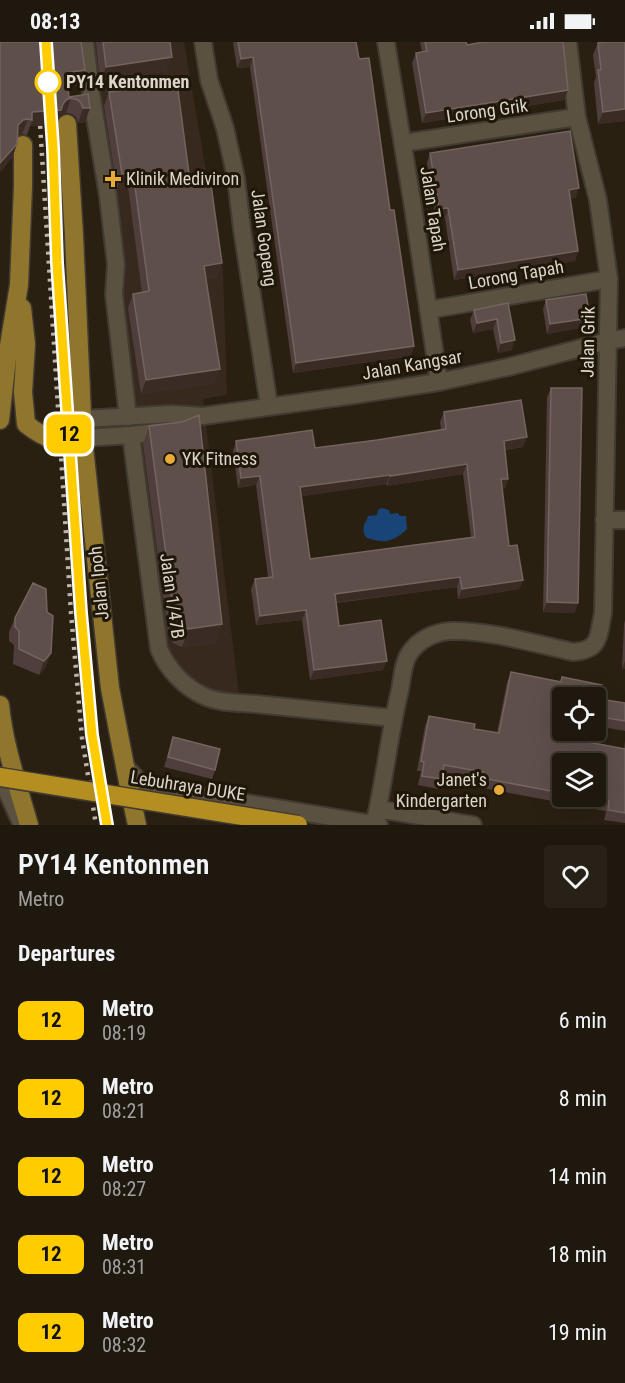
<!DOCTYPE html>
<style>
body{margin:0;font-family:"Roboto Condensed",sans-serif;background:#272117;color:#f1f3f6;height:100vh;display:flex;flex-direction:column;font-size:22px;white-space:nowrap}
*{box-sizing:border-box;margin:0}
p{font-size:20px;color:#a1a09e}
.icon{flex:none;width:33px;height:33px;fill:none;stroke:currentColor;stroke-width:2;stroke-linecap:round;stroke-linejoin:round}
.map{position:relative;height:783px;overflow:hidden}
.panel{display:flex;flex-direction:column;background:#1f180e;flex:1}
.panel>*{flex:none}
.badge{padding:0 12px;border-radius:9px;font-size:21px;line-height:39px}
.controls{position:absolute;left:552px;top:645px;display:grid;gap:12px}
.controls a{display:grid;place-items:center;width:54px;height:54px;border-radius:6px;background:#1f180e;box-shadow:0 6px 24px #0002,0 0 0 2px #3c372e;font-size:30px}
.map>.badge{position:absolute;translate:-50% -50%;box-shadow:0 0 0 3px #fff}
h2{padding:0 18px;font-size:22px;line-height:54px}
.round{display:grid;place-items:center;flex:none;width:63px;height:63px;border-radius:6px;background:#272117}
.overview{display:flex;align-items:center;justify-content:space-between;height:102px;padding:0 18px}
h1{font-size:28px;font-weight:600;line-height:45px}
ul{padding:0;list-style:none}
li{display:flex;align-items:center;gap:18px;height:78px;padding:0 18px}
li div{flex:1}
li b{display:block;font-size:22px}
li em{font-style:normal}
li .badge{min-width:66px;font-weight:700;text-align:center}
.status{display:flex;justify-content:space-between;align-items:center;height:42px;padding:0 30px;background:#1f180e;direction:ltr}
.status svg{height:16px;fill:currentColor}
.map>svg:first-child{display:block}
.commercial{fill:#37291e}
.water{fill:#194478}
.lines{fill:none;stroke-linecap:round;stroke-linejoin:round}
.minor-casing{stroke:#413b32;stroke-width:20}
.primary-casing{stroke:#413b32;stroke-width:21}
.minor{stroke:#5b5141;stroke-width:16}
.primary{stroke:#90762d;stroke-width:18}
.rail{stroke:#bbb5ab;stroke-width:4.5;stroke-dasharray:3 6;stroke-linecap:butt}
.motorway-bridge-casing{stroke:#413b32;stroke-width:21;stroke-linecap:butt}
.motorway-bridge{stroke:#b48e20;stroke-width:18}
.wall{fill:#503e3c;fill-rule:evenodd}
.shaded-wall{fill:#3a2b25}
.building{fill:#5f4f4b;stroke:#736460;stroke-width:1.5;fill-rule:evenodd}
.line-casing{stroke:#fff;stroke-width:14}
.line{stroke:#fc0;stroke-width:9}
.stop-dot{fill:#fff;stroke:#fc0;stroke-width:3}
.poi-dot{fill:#e8ab37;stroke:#1f1708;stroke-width:2}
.labels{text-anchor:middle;stroke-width:6;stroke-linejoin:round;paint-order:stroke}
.stop-label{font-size:18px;font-weight:bold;fill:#dbd5cc;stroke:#1f1708;text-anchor:start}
.street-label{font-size:18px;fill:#dbd5cc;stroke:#1f1708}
.poi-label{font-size:18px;fill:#dbd5cc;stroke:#1f1708;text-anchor:start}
</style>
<div class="status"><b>08:13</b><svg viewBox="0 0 49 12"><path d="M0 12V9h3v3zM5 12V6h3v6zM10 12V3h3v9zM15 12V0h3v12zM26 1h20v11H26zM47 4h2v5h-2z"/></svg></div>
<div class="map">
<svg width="625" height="783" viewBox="0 0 625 783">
<rect width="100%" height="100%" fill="#292012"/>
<path class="commercial" d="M 85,0 L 184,0 L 223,229 L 227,353 L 203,357 L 239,653 L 207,650 L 155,612 Z"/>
<path class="water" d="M 382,466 L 389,468 L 390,472 L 398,471 L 400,474 L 406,474 L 407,487 C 396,498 386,502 371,497 C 368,496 365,496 364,491 C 363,488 364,485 364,482 L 366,480 L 368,474 L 377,473 L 378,468 Z"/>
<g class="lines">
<g class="minor-casing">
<path id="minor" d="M 85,0 L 91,51 L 108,154 L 116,223 L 114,252 L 128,375
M 203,0 L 209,38 L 225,86 L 236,136 L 242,187 L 269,364
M 386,0 L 413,165 L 439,340
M 403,101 L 577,75
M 428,268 L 609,237
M 82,377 L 172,372 L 203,374 L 354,353 L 439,340 L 508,325 L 608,299 L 625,296
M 131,393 L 159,607 C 168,628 185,646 206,655 C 222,662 239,660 256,662 C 302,667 348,671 393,676
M 83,396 L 131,393 L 169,389
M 604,478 L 625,478
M 124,723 L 141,741 L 150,745 L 379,783
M 0,734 L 22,783
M 378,767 L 473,783
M 374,783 C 385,738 389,692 400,648 C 402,637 403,621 409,612 C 418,598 434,590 451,589 C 489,588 536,602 573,610 C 601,608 598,594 603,571 L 609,237 L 598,158 L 577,75 L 568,0"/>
</g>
<g class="primary-casing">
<path id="primary" d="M 67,82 L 74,193 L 83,396 L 110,646 L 129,745 L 137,783
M 22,266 L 26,302 L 23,350 L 26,382 C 47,399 58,400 83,396
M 0,378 L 7,316 L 19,243 L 23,144 L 23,103
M 0,663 C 4,704 18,744 29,783"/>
</g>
<use href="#minor" class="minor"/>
<use href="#primary" class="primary"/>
<path class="rail" d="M 39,66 L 71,571 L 82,696 L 96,783
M 50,66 L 57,221 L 81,571 L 92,692 L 108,783"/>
<g class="motorway-bridge-casing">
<path id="motorway-bridge" d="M 0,735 L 298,783"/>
</g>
<use href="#motorway-bridge" class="motorway-bridge"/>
</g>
<path class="wall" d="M 0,0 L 85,28 L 79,43 L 68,45 L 69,55 L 88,52 L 85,80 L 78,81 L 76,75 L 72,72 L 66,71 L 60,73 L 58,75 L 56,82 L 30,84 L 27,93 L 22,92 L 18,93 L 17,102 L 12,116 L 0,130 Z
M 96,0 L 170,0 L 167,29 L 100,40 Z
M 233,0 L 356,0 L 359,17 L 390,168 L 414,304 L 411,314 L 293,331 L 250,25 L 237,26 Z
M 420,0 L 466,0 L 467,3 L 568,48 L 564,58 L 422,81 L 412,21 L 416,11 L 422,10 Z
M 625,0 L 625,79 L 598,82 L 594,41 L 596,35 L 593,13 L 598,1 Z
M 109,50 L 190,139 L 222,221 L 216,235 L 206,237 L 215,341 L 141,352 L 128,266 L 133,252 L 142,251 L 128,145 L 117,146 L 104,64 Z
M 430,111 L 576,156 L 570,156 L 578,209 L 575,219 L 454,238 L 445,176 L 436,177 L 427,121 Z
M 546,258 L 590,276 L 586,285 L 547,292 L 543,267 Z
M 508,261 L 512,308 L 498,311 L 493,287 L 473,291 L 470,278 L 474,268 Z
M 551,346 L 575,571 L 543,570 L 547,355 Z
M 444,370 L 527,395 L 523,405 L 505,408 L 508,437 L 505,446 L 502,447 L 509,504 L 523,538 L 519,547 L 458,557 L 457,545 L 336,561 L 339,584 L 383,628 L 310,638 L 302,578 L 256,583 L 251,547 L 255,537 L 268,535 L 256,443 L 238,446 L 233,409 L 236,399 L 315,406 L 377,398 L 441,388 L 440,380 ZM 463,432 L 471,495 L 310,517 L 302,454 L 386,442 L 387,444 Z
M 149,384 L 216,601 L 182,605 L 173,601 L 168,591 L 143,402 Z
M 33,541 L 46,625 L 39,633 L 13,622 L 14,603 L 9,599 L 9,590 L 15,576 Z
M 625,578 L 625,627 L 622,627 L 624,582 Z
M 511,630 L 560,639 L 562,635 L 599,657 L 625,661 L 625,689 L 603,685 L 604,684 L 596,682 L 596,656 L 562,656 L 573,696 L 588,700 L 624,707 L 625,699 L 625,781 L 604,778 L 606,769 L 478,745 L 479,739 L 442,733 L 438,747 L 418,743 L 421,729 L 417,729 L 425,684 L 429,674 L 474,687 L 497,691 L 507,640 ZM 562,722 L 596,754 L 562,754 Z
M 173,695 L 215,728 L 212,737 L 164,725 Z"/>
<path class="shaded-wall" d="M 172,15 L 167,29 L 100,40 L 106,25 Z
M 253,15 L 250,25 L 237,26 L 241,17 Z
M 85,28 L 79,43 L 60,46 L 66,31 Z
M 568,48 L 564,58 L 422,81 L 426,71 Z
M 71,56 L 66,71 L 60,73 L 58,75 L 56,82 L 30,84 L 32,78 L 32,70 L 63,62 L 66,58 Z
M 83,66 L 90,66 L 85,80 L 78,81 Z
M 625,67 L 625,79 L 598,82 L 603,70 Z
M 28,77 L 22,92 L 18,93 L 18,83 L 23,78 Z
M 17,102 L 12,116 L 0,130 L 0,121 Z
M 133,130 L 128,145 L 117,146 L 122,132 Z
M 579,146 L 576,156 L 565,157 L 569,148 Z
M 448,166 L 445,176 L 436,177 L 439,167 Z
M 578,209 L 575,219 L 454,238 L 458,228 Z
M 222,221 L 216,235 L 199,238 L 204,224 Z
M 590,276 L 586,285 L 547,292 L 550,282 Z
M 497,277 L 493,287 L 473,291 L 477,281 Z
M 515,298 L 512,308 L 498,311 L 501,301 Z
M 414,304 L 411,314 L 293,331 L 296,321 Z
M 220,327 L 215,341 L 141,352 L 146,338 Z
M 527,395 L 523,405 L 500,408 L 504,399 Z
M 467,422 L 463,432 L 387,444 L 390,434 Z
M 390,433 L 386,442 L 297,455 L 300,445 Z
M 260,434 L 256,443 L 238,446 L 241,436 Z
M 501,437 L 508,437 L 505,446 L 498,447 Z
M 460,535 L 457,545 L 331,561 L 335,552 Z
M 523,538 L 519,547 L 458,557 L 462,547 Z
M 547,560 L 578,561 L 575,571 L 543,570 Z
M 306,568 L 302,578 L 256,583 L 260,574 Z
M 222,582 L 216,601 L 182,605 L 188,587 Z
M 51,611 L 46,625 L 39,633 L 44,619 Z
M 387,619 L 383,628 L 310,638 L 314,628 Z
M 625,619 L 625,627 L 622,627 Z"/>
<path class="building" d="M 0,0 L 81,0 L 85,28 L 66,31 L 69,55 L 88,52 L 90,66 L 83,66 L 81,61 L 78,58 L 71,56 L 66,58 L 63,62 L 61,68 L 32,70 L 32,78 L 28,77 L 23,78 L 18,83 L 17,102 L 0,121 Z
M 103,0 L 170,0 L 172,15 L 106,25 Z
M 238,0 L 356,0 L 359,17 L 369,16 L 390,168 L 394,168 L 414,304 L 296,321 L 253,15 L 241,17 Z
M 425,0 L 466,0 L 467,3 L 483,0 L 563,0 L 568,48 L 426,71 L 416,11 L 427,9 Z
M 603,0 L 625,0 L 625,67 L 603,70 L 598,28 L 601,28 L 598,1 Z
M 177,41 L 190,139 L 210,136 L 222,221 L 204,224 L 220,327 L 146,338 L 133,252 L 149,249 L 133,130 L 122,132 L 109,50 Z
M 570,89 L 579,146 L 569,148 L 578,209 L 458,228 L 448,166 L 439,167 L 430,111 Z
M 586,252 L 590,276 L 550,282 L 546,258 Z
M 508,261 L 515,298 L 501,301 L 497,277 L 477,281 L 474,268 Z
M 551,346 L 582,346 L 578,561 L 547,560 Z
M 521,358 L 527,395 L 504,399 L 508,437 L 501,437 L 509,504 L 517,503 L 523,538 L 462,547 L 460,535 L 335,552 L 339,584 L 381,578 L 387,619 L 314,628 L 306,568 L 260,574 L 255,537 L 273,535 L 260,434 L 241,436 L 236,399 L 312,388 L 315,406 L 377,398 L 446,387 L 444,370 ZM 467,422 L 475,495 L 310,517 L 300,445 L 390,433 L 390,434 Z
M 199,373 L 222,582 L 188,587 L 180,582 L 174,573 L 149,384 L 182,380 Z
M 33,541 L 46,547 L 47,570 L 53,574 L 51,611 L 44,619 L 19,607 L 19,589 L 15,585 L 15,576 Z
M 511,630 L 561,640 L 562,635 L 602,643 L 599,657 L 625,661 L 625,679 L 607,676 L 607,674 L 596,671 L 596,656 L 562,656 L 562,688 L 574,688 L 573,696 L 589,699 L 588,700 L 625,707 L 625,771 L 608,768 L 609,759 L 583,754 L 596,754 L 596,722 L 562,722 L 562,751 L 482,736 L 483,730 L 444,723 L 442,737 L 422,734 L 424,720 L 421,719 L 429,674 L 475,682 L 474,687 L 499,691 Z
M 173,695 L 220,707 L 215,728 L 168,715 Z"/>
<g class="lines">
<g class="line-casing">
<path id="line" d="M 46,0 L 53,106 L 57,221 L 81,571 L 92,693 L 107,783"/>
</g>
<use href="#line" class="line"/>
</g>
<circle class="stop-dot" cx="48" cy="40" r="12"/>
<g class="poi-dot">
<path d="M110 128h6v6h6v6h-6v6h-6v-6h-6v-6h6z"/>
<circle cx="170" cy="417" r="6"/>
<circle cx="499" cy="748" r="6"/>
</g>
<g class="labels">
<g class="stop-label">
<text x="66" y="46">PY14 Kentonmen</text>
</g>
<g class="street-label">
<text transform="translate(487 69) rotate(-8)" y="6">Lorong Grik</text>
<text transform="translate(433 167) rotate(81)" y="6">Jalan Tapah</text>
<text transform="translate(264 196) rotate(82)" y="6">Jalan Gopeng</text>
<text transform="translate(516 233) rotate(-10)" y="6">Lorong Tapah</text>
<text transform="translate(588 300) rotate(-89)" y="6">Jalan Grik</text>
<text transform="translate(412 323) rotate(-10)" y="6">Jalan Kangsar</text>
<text transform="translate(99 541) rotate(-96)" y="6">Jalan Ipoh</text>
<text transform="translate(172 554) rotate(82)" y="6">Jalan 1/47B</text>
<text transform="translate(188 744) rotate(9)" y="6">Lebuhraya DUKE</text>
</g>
<g class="poi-label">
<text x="126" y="143">Klinik Mediviron</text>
<text x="182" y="423">YK Fitness</text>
<text x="487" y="744" text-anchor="end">Janet's<tspan x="487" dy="21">Kindergarten</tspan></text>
</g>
</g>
</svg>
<div class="controls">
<a><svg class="icon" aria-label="locate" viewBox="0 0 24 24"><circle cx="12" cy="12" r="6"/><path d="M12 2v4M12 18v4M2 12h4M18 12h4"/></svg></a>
<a><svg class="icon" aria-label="layers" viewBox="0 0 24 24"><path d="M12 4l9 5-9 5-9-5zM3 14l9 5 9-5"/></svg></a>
</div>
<b class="badge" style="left:69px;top:392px;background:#fc0;color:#111">12</b>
</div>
<section class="panel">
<div class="overview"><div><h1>PY14 Kentonmen</h1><p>Metro</p></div><a class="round"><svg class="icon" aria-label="heart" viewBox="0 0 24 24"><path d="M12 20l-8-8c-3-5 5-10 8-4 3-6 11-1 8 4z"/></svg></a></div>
<h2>Departures</h2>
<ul>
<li><span class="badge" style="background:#fc0;color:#111">12</span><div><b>Metro</b><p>08:19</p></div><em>6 min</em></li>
<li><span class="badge" style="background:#fc0;color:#111">12</span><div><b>Metro</b><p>08:21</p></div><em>8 min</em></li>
<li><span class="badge" style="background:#fc0;color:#111">12</span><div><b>Metro</b><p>08:27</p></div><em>14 min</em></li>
<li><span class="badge" style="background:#fc0;color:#111">12</span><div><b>Metro</b><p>08:31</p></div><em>18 min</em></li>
<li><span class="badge" style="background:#fc0;color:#111">12</span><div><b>Metro</b><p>08:32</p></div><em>19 min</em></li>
</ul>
</section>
